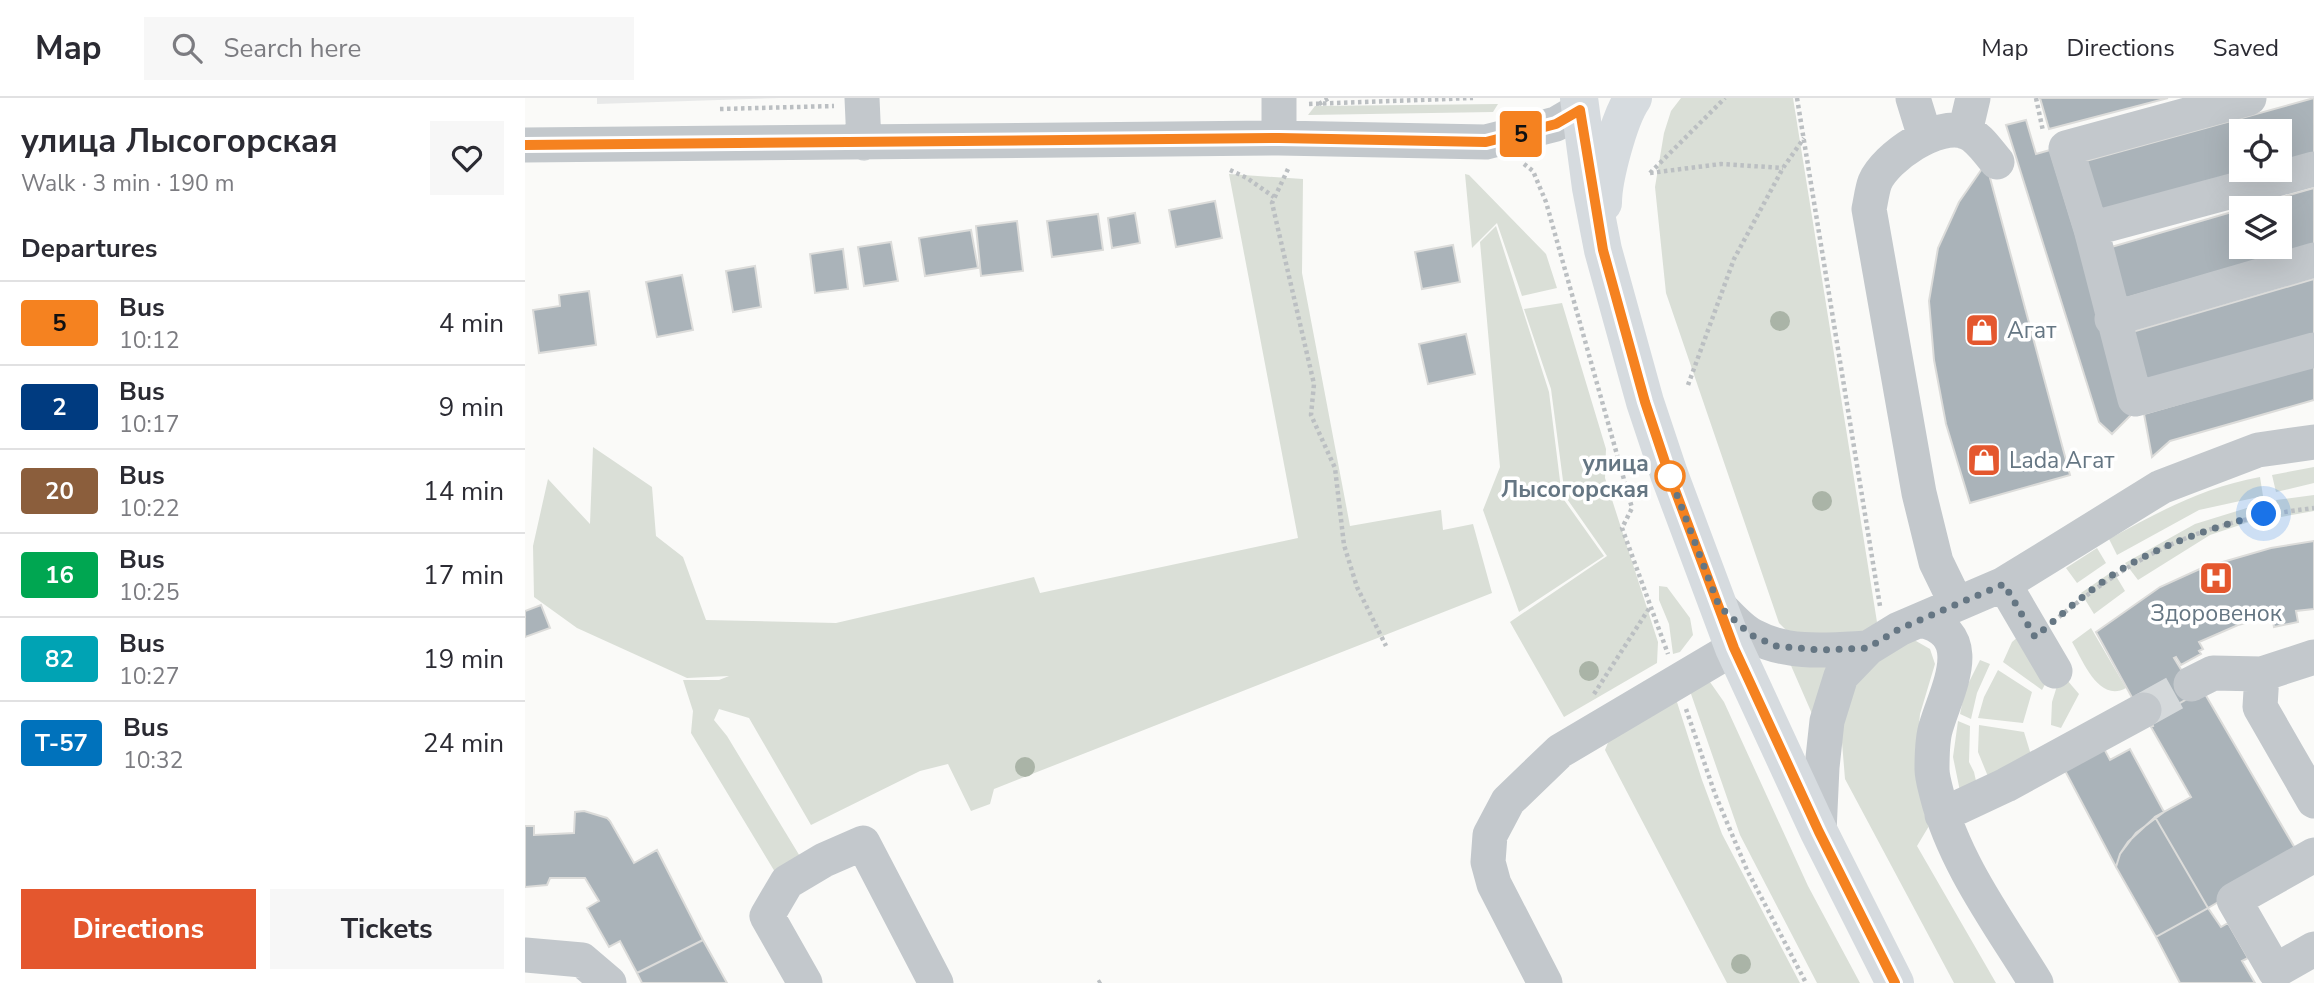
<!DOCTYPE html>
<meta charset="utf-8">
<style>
body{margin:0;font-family:"Nunito Sans",sans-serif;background:#f7f7f7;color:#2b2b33;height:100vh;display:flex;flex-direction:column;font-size:26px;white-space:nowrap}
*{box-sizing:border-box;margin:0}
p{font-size:23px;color:#7c7c81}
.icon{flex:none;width:38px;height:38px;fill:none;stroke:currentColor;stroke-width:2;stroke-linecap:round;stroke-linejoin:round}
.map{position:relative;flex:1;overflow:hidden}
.side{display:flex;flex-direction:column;background:#fff;width:525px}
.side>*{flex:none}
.badge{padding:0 14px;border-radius:5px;font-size:24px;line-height:46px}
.buttons{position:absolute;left:1704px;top:21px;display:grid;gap:14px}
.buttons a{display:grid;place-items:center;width:63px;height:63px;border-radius:0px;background:#fff;box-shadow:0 7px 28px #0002;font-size:35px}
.you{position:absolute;width:35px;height:35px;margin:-18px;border:5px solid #fff;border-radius:50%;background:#1a73e8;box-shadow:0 0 0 10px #1a73e833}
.map>.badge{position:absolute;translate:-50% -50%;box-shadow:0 0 0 4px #fff}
h2{padding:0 21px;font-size:26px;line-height:63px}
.round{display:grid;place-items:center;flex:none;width:74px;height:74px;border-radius:0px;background:#f7f7f7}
.overview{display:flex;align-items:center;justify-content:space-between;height:119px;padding:0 21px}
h1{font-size:33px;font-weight:700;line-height:52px}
.cta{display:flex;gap:14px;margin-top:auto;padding:14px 21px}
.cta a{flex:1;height:80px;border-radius:0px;background:#e4572e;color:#fff;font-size:28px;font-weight:700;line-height:80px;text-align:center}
.cta a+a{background:#f7f7f7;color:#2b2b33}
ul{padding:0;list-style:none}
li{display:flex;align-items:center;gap:21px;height:84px;padding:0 21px;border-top:2px solid #e1e1e2}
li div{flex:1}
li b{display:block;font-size:26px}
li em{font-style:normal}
li .badge{min-width:77px;font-weight:700;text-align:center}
header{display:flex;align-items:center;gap:42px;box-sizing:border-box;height:98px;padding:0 35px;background:#fff;border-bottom:2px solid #e1e1e2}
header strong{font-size:33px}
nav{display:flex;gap:38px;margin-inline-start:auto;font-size:24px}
.search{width:490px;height:63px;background:#f7f7f7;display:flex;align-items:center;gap:18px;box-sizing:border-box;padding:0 24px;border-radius:0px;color:#7c7c81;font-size:26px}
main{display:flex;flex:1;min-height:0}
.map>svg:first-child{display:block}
.built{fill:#e8e9e9}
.green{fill:#dadfd7}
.building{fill:#aab3b9;stroke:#dcdcda;stroke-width:2}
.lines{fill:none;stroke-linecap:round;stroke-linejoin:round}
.minor-tunnel{stroke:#d5d9db;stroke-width:35;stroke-dasharray:35 18;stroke-linecap:butt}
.path{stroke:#bbbfc2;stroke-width:4.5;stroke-dasharray:3.5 3.5;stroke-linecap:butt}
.minor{stroke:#c3c8cc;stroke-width:35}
.major{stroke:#d6dbdf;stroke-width:38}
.tree{fill:#aab4a7}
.line-casing{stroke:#fff;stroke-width:16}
.line{stroke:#f58220;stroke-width:10}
.walk{stroke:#657683;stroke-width:7;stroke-dasharray:0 12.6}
.stop-dot{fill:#fff;stroke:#f58220;stroke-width:3.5}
.labels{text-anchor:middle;stroke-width:7;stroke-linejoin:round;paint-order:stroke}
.poi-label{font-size:23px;fill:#657683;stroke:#fff;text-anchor:start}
.stop-label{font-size:23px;font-weight:bold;fill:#657683;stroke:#fff;text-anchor:end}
</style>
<header>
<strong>Map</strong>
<div class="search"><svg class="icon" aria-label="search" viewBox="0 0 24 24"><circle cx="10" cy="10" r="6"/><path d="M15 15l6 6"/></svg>Search here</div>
<nav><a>Map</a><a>Directions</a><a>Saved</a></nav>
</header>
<main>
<section class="side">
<div class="overview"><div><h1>улица Лысогорская</h1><p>Walk · 3 min · 190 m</p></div><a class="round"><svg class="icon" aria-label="heart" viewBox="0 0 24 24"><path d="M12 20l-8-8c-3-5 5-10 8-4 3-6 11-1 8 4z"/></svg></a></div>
<h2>Departures</h2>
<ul>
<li><span class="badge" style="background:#f58220;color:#111">5</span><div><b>Bus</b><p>10:12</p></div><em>4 min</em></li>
<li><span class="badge" style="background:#003b80;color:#fff">2</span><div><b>Bus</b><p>10:17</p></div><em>9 min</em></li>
<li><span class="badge" style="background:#8b5e3c;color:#fff">20</span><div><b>Bus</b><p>10:22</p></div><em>14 min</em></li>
<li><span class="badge" style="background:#00a651;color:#fff">16</span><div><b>Bus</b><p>10:25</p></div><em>17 min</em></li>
<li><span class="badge" style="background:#00a3b4;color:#fff">82</span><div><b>Bus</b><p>10:27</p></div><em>19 min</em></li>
<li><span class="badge" style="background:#0072bc;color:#fff">Т-57</span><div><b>Bus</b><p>10:32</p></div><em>24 min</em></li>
</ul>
<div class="cta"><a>Directions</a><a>Tickets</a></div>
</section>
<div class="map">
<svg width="1789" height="885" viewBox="0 0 1789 885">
<rect width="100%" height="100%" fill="#fafaf8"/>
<path class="built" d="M 72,0 L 254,0 L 72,6 Z"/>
<path class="green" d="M 1156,0 L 1268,0 L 1352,524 L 1340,533 L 1271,542 L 1254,525 L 1141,195 L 1130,89 L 1139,35 L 1146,13 Z
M 973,6 L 968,14 L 783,17 L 790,8 Z
M 704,76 L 778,81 L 777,175 L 825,428 L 916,412 L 918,432 L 948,426 L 967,495 L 469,691 L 465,706 L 446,713 L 423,666 L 395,673 L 286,727 L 224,620 L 194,611 L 189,622 L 202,638 L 279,765 L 253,779 L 166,635 L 168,613 L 158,582 L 194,582 L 204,578 L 162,580 L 52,530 L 9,499 L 8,448 L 23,381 L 65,426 L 68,349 L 127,389 L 131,438 L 158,459 L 181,522 L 311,525 L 509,479 L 515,495 L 773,440 Z
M 940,76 L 944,77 L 1021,156 L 1032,190 L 997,198 L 972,125 L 947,150 Z
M 971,128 L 1024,294 L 1037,399 L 1079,458 L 994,514 L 958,412 L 975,369 L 955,144 Z
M 1037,205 L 1081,351 L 1080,380 L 1133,544 L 1132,565 L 1039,619 L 985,524 L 1082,458 L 1040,398 L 1026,291 L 999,211 Z
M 1789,369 L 1789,385 L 1751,394 L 1747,377 Z
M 1735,379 L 1738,398 L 1674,412 L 1592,457 L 1584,441 C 1635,413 1677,390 1735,379 Z
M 1789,397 L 1789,413 L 1756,419 L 1751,402 Z
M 1738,405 L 1742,418 L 1685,437 L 1613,482 L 1600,465 L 1670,426 Z
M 1572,450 L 1581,465 L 1552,485 L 1541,470 Z
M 1588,473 L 1600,493 L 1569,516 L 1556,495 Z
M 1134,488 L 1142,489 L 1165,520 L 1168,537 L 1155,554 L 1148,556 L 1144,526 L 1134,502 Z
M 1566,530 L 1601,590 C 1574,605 1558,563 1547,544 Z
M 1501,532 L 1527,573 L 1517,592 L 1478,564 L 1487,544 Z
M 1372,542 L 1391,543 L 1405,551 L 1410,566 L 1395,616 L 1393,638 L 1404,728 L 1392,748 L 1471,885 L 1429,885 L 1320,681 L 1315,620 L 1331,577 Z
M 1455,562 L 1465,566 L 1452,595 L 1446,621 L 1435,616 L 1440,592 Z
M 1264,563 L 1307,566 L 1291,625 Z
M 1473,572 L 1507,594 L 1498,625 L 1453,620 L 1459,599 Z
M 1536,575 L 1554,596 L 1536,630 L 1526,627 L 1527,604 Z
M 1185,584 L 1199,604 L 1283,788 L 1335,885 L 1292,885 L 1215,737 L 1165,593 Z
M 1151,601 L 1177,682 L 1197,736 L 1275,885 L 1202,885 L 1080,652 L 1086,637 Z
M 1433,623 L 1445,628 L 1444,664 L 1449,674 L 1453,692 L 1436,698 L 1428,659 Z
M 1454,627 L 1499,634 L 1506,657 L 1464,681 L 1453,654 Z"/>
<path class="building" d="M 1515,0 L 1643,0 L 1524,31 Z
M 1789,0 L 1789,56 L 1755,66 L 1755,33 L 1717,33 L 1717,72 L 1734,72 L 1572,117 L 1557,64 Z
M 1501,22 L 1511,56 L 1525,52 L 1606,317 L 1587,336 L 1574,324 L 1481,27 Z
M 1461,65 L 1545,377 L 1445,405 L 1421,326 L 1409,262 L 1404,203 L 1413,150 L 1434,104 Z
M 1789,90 L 1789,146 L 1598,201 L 1583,150 L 1717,111 L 1717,149 L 1755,149 L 1755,110 L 1719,110 Z
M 690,103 L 697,140 L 651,149 L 644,112 Z
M 610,115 L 615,145 L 587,150 L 583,120 Z
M 573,116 L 578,152 L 527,159 L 522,123 Z
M 492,123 L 498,173 L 456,178 L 451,128 Z
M 446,132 L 453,170 L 400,178 L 394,140 Z
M 366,144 L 373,183 L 339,188 L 333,149 Z
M 928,147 L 935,184 L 897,191 L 890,154 Z
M 318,151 L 323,191 L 290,195 L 285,156 Z
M 230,168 L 236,209 L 208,214 L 201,173 Z
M 157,177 L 168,232 L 132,239 L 121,184 Z
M 1789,181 L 1789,244 L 1623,291 L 1607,234 Z
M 64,193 L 71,247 L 14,255 L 8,212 L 35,208 L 34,197 Z
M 941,236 L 950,276 L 903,286 L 894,246 Z
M 1789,267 L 1789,302 L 1645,343 L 1627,359 L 1619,316 Z
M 1789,443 L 1789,511 L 1771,513 L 1773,524 L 1749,529 L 1747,518 L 1713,527 L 1674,544 L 1678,551 L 1674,553 L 1676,556 L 1656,567 L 1651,559 L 1649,560 L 1671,596 L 1625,622 L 1610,605 L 1571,534 L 1635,489 L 1677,470 L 1746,450 Z
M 16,507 L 25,530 L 0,539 L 0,513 Z
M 1671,596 L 1680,596 L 1774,757 L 1683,810 L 1630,719 L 1666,699 L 1626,629 L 1628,628 L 1625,622 Z
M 1576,645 L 1585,662 L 1605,651 L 1639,714 L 1611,735 L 1595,756 L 1591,769 L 1536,665 Z
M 59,713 L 82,720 L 85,723 L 109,765 L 132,752 L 178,842 L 112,875 L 95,843 L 84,849 L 62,810 L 74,803 L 60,780 L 25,780 L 22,787 L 0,789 L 0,728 L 9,728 L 9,737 L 49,735 L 50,714 Z
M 1630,719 L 1683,810 L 1631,839 L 1591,769 L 1595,756 L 1603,744 Z
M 1683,810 L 1696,829 L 1703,825 L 1723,860 L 1717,863 L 1730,885 L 1655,885 L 1631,839 Z
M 178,842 L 202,885 L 117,885 L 112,875 Z"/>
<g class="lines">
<path class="minor-tunnel" d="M 1619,612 L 1666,586"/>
<path class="path" d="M 1272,0 L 1355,508
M 1511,0 L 1518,33
M 784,6 L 948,0
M 794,6 L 804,0
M 195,11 L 309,8
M 999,66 L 1008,73 L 1021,104 L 1107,410 L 1097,430 L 1143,556
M 763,71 L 747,105 L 789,286 L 786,317 L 810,370 L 819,447 L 832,489 L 861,548
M 705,72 L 722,80 L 749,99
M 1125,75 L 1196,66 L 1258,70
M 1125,75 L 1200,0
M 1163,287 L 1209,161 L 1258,70 L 1279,40
M 1534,519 C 1619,450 1681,423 1789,410
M 1069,596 L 1125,509
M 1161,611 L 1190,696 L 1222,772 L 1281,885
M 573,885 L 578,882"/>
<path class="minor" d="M 337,0 L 339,45
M 754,0 L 754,40
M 1388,0 L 1400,39
M 1724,0 L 1541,50 L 1566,131 L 1610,301 L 1789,252
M 1440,34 L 1448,0
M 0,47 L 754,40 L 961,44 L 1031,26 L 1055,12
M 1566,131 L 1789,71
M 1587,221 L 1789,162
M 1479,486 L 1530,573
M 1431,505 L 1411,464 L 1394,395 L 1344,111 C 1346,102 1347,92 1350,84 C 1361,59 1413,23 1441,34 C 1454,39 1463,54 1472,64
M 1195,509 C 1205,519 1216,532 1228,538 C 1263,557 1305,552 1343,550
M 1397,522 C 1454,537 1422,591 1411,629 C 1407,641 1407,658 1407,671 C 1407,679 1410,689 1412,697 C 1429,765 1475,826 1511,885
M 1789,559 L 1737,576 L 1735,609 L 1789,703
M 1666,586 L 1688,575 L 1737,576
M 1417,717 L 1481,687 L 1619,612
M 1294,734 L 1297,669 L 1302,623 L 1316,578 L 1343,550 L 1374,531 L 1479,486 L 1636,389 L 1733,352 L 1789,344
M 1789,757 L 1709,802 L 1750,873 L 1789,851
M 0,857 L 57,862 L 84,885
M 280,885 L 242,818 L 262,784 L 299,762 L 338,745 L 411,885
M 1020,885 L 969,786 L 963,764 L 965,737 L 983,703 L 1035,653 L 1209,550"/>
<path class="major" d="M 1054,0 L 1066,90 L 1078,152 L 1120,304 L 1144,376 L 1209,550 L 1294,734 L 1370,885
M 1078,105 C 1078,81 1094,20 1108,0"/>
</g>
<g class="tree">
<circle cx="1255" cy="223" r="10"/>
<circle cx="1297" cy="403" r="10"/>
<circle cx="1064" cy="573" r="10"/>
<circle cx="500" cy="669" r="10"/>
<circle cx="1216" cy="866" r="10"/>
</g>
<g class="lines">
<g class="line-casing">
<path id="line" d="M 0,47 L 754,40 L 961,44 L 1031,26 L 1055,12 L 1078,152 L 1120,304 L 1144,376 L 1209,550 L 1294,734 L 1370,885"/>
</g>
<use href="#line" class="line"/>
<path class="walk" d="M 1145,378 L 1144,376 L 1194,508 L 1226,537 L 1251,548 L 1295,552 L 1343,550 L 1374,531 L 1479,486 L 1510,539 C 1535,518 1559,496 1586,478 C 1633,447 1685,430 1739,416"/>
</g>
<defs>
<g id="shop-square" transform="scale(1.75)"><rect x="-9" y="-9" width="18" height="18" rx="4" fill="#e4572e" stroke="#fff"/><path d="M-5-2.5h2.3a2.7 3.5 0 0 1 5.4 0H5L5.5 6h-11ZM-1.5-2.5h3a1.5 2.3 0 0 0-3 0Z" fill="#fff"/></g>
<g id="hospital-square" transform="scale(1.75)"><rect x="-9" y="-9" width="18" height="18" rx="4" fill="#e4572e" stroke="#fff"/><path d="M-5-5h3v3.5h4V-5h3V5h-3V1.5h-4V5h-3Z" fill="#fff"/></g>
</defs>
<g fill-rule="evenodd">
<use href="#shop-square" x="1457" y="232"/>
<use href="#shop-square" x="1459" y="362"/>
<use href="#hospital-square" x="1691" y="480"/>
</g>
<circle class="stop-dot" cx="1145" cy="378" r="14"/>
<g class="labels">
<g class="poi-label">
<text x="1482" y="240">Агат</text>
<text x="1484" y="370">Lada Агат</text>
<text x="1691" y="523" text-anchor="middle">Здоровенок</text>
</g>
<g class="stop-label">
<text x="1124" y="373">улица<tspan x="1124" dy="26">Лысогорская</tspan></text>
</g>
</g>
</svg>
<div class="buttons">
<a><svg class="icon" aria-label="locate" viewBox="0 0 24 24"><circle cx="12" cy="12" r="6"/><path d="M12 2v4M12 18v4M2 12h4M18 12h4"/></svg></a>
<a><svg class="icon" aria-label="layers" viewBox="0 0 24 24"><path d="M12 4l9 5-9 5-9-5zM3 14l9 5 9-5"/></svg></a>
</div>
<div class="you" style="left:1739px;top:416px"></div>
<b class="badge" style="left:996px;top:36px;background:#f58220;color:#111">5</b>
</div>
</main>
